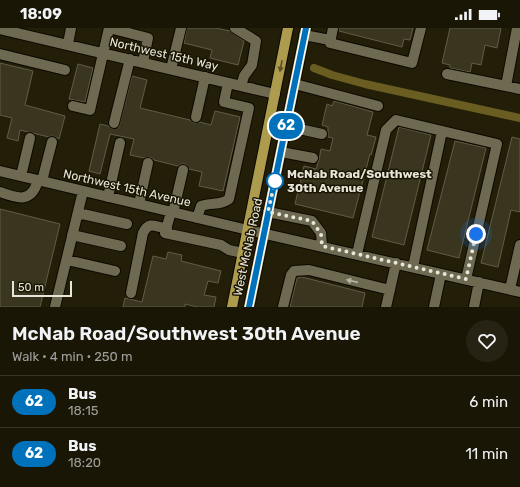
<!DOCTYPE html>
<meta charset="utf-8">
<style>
body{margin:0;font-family:Rubik,sans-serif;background:#272314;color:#f1f3f6;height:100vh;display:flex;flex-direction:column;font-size:15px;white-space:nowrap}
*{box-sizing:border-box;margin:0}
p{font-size:13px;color:#9f9f9b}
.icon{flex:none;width:22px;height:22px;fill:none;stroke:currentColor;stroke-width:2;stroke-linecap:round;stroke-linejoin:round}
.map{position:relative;height:279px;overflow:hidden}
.details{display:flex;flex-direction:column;background:#1a1606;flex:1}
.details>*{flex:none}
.badge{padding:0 8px;border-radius:13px;font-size:14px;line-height:26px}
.scale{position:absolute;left:12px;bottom:10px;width:60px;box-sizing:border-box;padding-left:4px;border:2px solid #e9e6d9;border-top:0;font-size:11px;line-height:14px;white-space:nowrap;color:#e9e6d9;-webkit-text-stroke:3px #1a1502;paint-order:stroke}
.you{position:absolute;width:20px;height:20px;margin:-10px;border:3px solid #fff;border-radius:50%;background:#1a73e8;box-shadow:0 0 0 6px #1a73e833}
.map>.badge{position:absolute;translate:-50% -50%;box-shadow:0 0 0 2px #fff}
.round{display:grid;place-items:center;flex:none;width:42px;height:42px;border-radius:21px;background:#272314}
.headline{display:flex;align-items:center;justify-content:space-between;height:68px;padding:0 12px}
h1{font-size:19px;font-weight:600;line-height:30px}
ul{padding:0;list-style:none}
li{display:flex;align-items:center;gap:12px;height:52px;padding:0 12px;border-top:1px solid #383528}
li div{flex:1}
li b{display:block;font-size:15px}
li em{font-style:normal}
li .badge{min-width:44px;font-weight:700;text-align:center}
.status{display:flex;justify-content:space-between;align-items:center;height:28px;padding:0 20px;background:#1a1606;direction:ltr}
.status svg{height:11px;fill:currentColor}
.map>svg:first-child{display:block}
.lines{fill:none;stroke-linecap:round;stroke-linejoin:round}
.canal{stroke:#6a5d21;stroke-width:8}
.building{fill:#3a351f;stroke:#615c44}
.minor-casing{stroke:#0d0800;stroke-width:12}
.major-casing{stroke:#0d0800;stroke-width:12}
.minor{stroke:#6e6951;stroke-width:10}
.major{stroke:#ad9b4e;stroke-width:10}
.oneway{fill:#5c5124}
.oneway2{fill:#b8b4a3}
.line-casing{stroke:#fff;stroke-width:9}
.line{stroke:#0072bc;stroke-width:6}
.walk{stroke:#e9e6d9;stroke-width:4;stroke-dasharray:0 7.2}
.stop-dot{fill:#fff;stroke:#0072bc;stroke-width:2}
.labels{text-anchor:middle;stroke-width:3;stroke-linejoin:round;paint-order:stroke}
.street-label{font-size:12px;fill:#e9e6d9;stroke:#1a1502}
.stop-label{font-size:12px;font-weight:bold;fill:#e9e6d9;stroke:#1a1502;text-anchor:start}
</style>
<div class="status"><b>18:09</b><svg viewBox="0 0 49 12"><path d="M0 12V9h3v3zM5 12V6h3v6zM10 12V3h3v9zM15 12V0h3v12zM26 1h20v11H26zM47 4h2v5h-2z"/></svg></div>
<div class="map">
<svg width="520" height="279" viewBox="0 0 520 279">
<rect width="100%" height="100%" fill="#231e08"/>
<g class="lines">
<path class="canal" d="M 314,40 L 332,47 L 365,56 L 520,90"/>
</g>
<path class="building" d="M 187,0 L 216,0 L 230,3 L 244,13 L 238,37 L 210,30 L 212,22 L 184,15 Z
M 339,0 L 413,0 L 410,12 L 404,11 L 402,19 L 339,3 Z
M 450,0 L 501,0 L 497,20 L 485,17 L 481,37 L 472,35 L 470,44 L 450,40 L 450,37 L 442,35 Z
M 0,35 L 33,43 L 25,77 L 65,88 L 59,111 L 53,108 L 49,109 L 20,102 L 18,113 L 7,110 L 12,90 L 0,87 Z
M 78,36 L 93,40 L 85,74 L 69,71 Z
M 132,48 L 147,52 L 140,80 L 190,92 L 194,95 L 200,94 L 211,97 L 215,83 L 240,89 L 223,163 L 199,158 L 202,144 L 189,141 L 185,136 L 181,136 L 178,138 L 154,132 L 150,129 L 144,130 L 130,127 L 134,111 L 110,106 L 100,146 L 89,143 L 100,96 L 108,98 L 113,101 L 119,99 Z
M 334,73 L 373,84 L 367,107 L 376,109 L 371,127 L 370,126 L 353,190 L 295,176 L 304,138 L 316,141 L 319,132 L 321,121 L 330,123 L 333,110 L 328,109 L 328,99 L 322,97 L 327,76 L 332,78 Z
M 399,99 L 431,107 L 404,217 L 372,209 Z
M 512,109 L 520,111 L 520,184 L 511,182 L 498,239 L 481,235 Z
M 455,113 L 486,120 L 459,230 L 427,222 Z
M 0,181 L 60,196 L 40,279 L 0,279 Z
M 168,224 L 182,227 L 181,233 L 221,243 L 218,255 L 208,253 L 204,267 L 216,269 L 214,279 L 197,279 L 185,276 L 185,279 L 123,279 L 125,270 L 142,274 L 153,228 L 166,231 Z
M 302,249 L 365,265 L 362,279 L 290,279 L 297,250 Z"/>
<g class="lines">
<g class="minor-casing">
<path id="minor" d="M 109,0 L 148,10 L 143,34
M 235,0 L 256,13 L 252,37 L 244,48 L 241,58
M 333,0 L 330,15 L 412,35 L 421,0
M 0,1 L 275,66
M 304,7 L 330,12
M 68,16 L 71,0
M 0,26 L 65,42
M 171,41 L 181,0
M 447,46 L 506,58 L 517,0
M 295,56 L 378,78
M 506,58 L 520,61
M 73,78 L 90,82 L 109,0
M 196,89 L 205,49
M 114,95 L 130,31
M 286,98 L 322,106
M 281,124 L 313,130
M 0,143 L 248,202 L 520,264
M 21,148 L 30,110
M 42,153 L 52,114
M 0,164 C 18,171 32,175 38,152
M 108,169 L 120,115
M 139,176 L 148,135
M 171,184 L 165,205 L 221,217 L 229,222 L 243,225
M 268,184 L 312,193 L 321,205 L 322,218
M 78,185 L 127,196
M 173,185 L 183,142
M 197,190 L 201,178 C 212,174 220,178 229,171 L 249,80 L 224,74 L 228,55
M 72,207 L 121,218
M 357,226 L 386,102 L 396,92 L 497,116 L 466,251
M 67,232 L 115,243
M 413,239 L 442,103
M 510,261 L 520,217
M 131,265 L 143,205 C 149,193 155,198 167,201
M 55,279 L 83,163
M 283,279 L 291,247 L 294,243 L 309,242 L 390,262
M 386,279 L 396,235
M 434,279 L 441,246
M 474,279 L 479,254"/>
</g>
<g class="major-casing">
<path id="major" d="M 232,279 L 288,0
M 249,279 L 306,0"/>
</g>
<use href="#minor" class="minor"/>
<use href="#major" class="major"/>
</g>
<defs><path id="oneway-solid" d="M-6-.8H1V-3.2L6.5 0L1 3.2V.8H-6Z"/></defs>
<use class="oneway" href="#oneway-solid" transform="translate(281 38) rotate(101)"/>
<use class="oneway2" href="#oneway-solid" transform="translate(352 253) rotate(-167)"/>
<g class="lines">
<g class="line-casing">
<path id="line" d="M 249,279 L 306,0"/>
</g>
<use href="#line" class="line"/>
<path class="walk" d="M 275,153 L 268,184 L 312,193 L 321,206 L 322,218 L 466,251 L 476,206"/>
</g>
<circle class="stop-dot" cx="275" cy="153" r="8"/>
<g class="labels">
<g class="street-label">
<text transform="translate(164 26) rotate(13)" y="4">Northwest 15th Way</text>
<text transform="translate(127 160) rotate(13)" y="4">Northwest 15th Avenue</text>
<text transform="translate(248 219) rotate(-78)" y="4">West McNab Road</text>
</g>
<g class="stop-label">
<text x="287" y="150">McNab Road/Southwest<tspan x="287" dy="14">30th Avenue</tspan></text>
</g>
</g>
</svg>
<div class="scale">50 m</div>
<div class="you" style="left:476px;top:206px"></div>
<b class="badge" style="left:286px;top:98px;background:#0072bc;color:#fff">62</b>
</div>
<section class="details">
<div class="headline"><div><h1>McNab Road/Southwest 30th Avenue</h1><p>Walk · 4 min · 250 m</p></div><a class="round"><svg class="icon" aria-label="heart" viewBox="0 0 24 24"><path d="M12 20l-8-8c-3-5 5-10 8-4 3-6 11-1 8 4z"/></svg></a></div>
<ul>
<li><span class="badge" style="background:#0072bc;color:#fff">62</span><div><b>Bus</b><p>18:15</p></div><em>6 min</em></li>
<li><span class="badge" style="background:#0072bc;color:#fff">62</span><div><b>Bus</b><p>18:20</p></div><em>11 min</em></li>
</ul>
</section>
